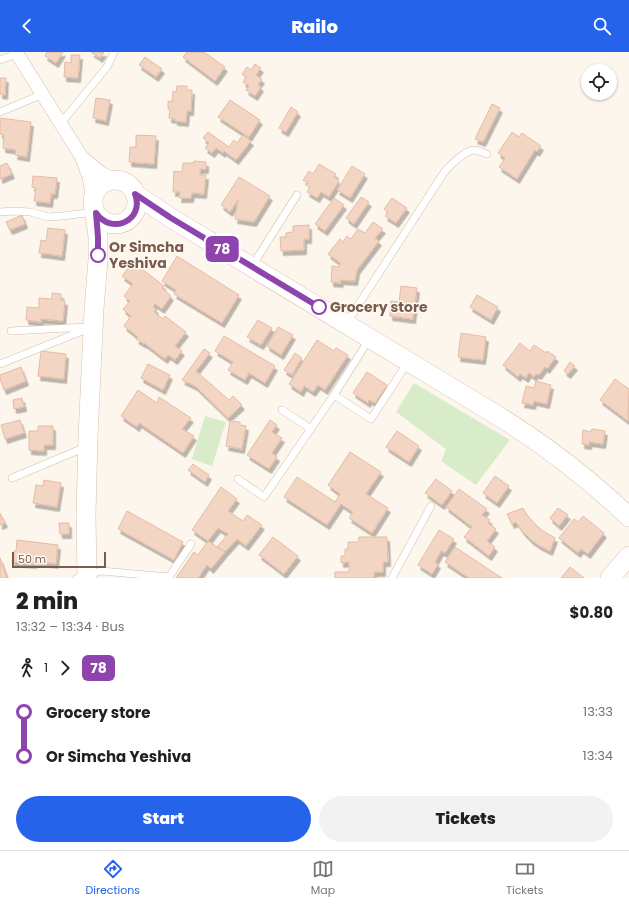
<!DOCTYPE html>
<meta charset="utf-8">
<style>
body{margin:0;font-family:Poppins,sans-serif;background:#f2f2f2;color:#202124;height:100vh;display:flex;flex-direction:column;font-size:15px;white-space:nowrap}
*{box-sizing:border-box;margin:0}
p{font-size:13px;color:#757577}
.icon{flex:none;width:22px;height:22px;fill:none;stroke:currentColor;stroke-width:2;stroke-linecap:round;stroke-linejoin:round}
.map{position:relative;height:526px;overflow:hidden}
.drawer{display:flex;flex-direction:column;background:#fff;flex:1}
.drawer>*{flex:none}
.badge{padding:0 8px;border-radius:6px;font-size:14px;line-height:26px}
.tools{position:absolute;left:581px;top:12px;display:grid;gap:8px}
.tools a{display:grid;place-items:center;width:36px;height:36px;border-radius:50%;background:#fff;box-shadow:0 1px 3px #0004;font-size:20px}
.scale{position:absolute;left:12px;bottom:10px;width:94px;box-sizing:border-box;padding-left:4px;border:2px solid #7a5c4d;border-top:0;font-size:11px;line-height:14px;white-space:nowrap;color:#7a5c4d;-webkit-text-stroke:3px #fffaf3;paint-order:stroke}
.map>.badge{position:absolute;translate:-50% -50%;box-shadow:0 0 0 2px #fff}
.legs{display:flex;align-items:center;gap:6px;height:44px;padding:0 16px;font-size:13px}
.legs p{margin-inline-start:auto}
.head{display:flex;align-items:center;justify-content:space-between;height:68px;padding:0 16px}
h1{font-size:22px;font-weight:800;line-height:30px}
.action{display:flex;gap:8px;margin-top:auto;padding:8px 16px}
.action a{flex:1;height:46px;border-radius:24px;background:#2563eb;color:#fff;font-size:16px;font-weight:800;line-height:46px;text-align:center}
.action a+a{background:#f2f2f2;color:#202124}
ul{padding:0 16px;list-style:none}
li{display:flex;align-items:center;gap:14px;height:44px;font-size:15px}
li i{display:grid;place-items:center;width:6px;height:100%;margin:0 5px;background:currentColor}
li i::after{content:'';width:10px;height:10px;margin:-5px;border:3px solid;border-radius:50%;background:#fff}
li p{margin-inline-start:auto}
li:first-child i{background:linear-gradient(#0000 50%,currentColor 0)}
li:last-child i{background:linear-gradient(currentColor 50%,#0000 0)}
header{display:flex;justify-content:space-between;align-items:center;height:52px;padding:0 16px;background:#2563eb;color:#fff;font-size:18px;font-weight:800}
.tab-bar{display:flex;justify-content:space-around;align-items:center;height:56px;border-top:1px solid #e0e0e0;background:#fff;font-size:11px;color:#757577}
.tab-bar a{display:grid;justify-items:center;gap:2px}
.tab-bar .on{color:#2563eb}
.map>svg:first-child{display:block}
.green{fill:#d8ecc9}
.building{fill:#f3d5c3;stroke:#e6bba3;filter:url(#shadow)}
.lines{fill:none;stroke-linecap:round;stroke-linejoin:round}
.lane-casing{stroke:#d1beb0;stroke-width:8}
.street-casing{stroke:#d1beb0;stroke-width:14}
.secondary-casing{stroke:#d6c0b0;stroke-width:20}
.lane{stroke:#fff;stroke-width:7}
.street{stroke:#fff;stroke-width:13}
.secondary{stroke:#fff;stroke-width:19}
.line-1-casing{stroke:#fff;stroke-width:9}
.line-1{stroke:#8e44ad;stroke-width:6}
.stop-1-dot{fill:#fff;stroke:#8e44ad;stroke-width:2}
.labels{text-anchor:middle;stroke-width:3;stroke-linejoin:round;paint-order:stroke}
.stop-label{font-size:14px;font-weight:bold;fill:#7a5c4d;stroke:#fffaf3;text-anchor:start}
</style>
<header><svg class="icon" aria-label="back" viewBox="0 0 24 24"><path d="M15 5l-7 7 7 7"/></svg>Railo<svg class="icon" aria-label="search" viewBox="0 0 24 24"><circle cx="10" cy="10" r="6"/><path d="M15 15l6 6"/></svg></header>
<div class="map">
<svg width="629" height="526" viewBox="0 0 629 526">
<defs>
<filter id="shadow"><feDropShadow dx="2.5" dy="4.5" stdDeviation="0" flood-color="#0004"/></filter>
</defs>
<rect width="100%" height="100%" fill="#fdf6ec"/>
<path class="green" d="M 414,331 L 510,388 L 476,433 L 441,409 L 446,397 L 396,360 Z
M 205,364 L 226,370 L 212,414 L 192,407 Z"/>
<path class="building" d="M 47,0 L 63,0 L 56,11 L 45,4 Z
M 91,0 L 104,0 L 100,6 Z
M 187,0 L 204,0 L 225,15 L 215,29 L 183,5 Z
M 71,3 L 80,3 L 78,26 L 64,25 L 65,10 L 71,11 Z
M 145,5 L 162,17 L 156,25 L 139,13 Z
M 255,12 L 261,16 L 256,23 L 262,27 L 258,33 L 261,35 L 255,44 L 246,38 L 249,34 L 243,30 L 246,25 L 242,22 L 247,15 L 251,18 Z
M 0,26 L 6,26 L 5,43 L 0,42 Z
M 177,34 L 187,34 L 187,38 L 192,38 L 191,59 L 187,59 L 186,70 L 175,69 L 175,67 L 169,66 L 170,57 L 168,57 L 168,49 L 172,50 L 173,39 L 176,40 Z
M 96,46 L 110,48 L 106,69 L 93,66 Z
M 230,48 L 260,68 L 249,85 L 218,65 Z
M 492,52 L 500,56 L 483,90 L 475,87 Z
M 291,55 L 298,60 L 286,80 L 279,76 Z
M 0,66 L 31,70 L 27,105 L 15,103 L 16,98 L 3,96 L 4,83 L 0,82 Z
M 208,80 L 229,95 L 234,88 L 237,91 L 243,83 L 251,89 L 236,108 L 224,99 L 223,101 L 216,96 L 212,101 L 205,96 L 209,91 L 203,86 Z
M 512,80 L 519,85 L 522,81 L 541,94 L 537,100 L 535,98 L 517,127 L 499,115 L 505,106 L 498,101 Z
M 136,83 L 156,84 L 154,112 L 129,110 L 130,95 L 136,95 Z
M 194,109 L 206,110 L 206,117 L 200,117 L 200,123 L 206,123 L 204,142 L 192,141 L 191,146 L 179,146 L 180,140 L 173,140 L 174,119 L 182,120 L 183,111 L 193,111 Z
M 7,111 L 12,122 L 0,127 L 0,114 Z
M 319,112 L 336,122 L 334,125 L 339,129 L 329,145 L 321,140 L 317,146 L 307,140 L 310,135 L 306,133 L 308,131 L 303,128 L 309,119 L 313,122 Z
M 352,114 L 365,122 L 350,146 L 337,138 Z
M 33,124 L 57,126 L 55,142 L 51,142 L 50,151 L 34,149 L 36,136 L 32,135 Z
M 239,125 L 270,144 L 254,170 L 235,167 L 238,148 L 230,160 L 221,153 Z
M 361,145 L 369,150 L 354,172 L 346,166 Z
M 334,146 L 344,153 L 325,179 L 315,172 Z
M 392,146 L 407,156 L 396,171 L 385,164 L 388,160 L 384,157 Z
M 22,163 L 25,172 L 10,178 L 6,170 Z
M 373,170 L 383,177 L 375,186 L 379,189 L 357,218 L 355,229 L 340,228 L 341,231 L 331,230 L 332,214 L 339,215 L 340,211 L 328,202 L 340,187 L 343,190 L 347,184 L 351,187 L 358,177 L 365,181 Z
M 309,173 L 309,187 L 304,187 L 304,198 L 281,199 L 280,185 L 286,185 L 286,181 L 293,180 L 293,174 Z
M 48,176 L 65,178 L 62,204 L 39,201 L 41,188 L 46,189 Z
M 177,204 L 239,243 L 222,271 L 174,242 L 176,238 L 162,229 Z
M 133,210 L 164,234 L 162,236 L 171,244 L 162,257 L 155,252 L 153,255 L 156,257 L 154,260 L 163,267 L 165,264 L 186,280 L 175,294 L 182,299 L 175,308 L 168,303 L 165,307 L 144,291 L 144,292 L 136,287 L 138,285 L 124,274 L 131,264 L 123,257 L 130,249 L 124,244 L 133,232 L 122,224 Z
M 401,234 L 417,236 L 413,267 L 390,264 L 391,249 L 399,250 Z
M 52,241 L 61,242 L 61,248 L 65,249 L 63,269 L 41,267 L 41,270 L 26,268 L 27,255 L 39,256 L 39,246 L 52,247 Z
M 477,243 L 498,255 L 491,268 L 470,255 Z
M 258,268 L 272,276 L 261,293 L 247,285 Z
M 278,275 L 293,283 L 281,303 L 267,294 Z
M 461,281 L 486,285 L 483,308 L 458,305 Z
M 224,284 L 275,314 L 265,331 L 249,321 L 245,328 L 228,318 L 233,310 L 215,299 Z
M 317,288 L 334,299 L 336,296 L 348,303 L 325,338 L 318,333 L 313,340 L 304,334 L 301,340 L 289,332 Z
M 520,291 L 530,299 L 534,293 L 546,301 L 547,299 L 556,305 L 547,317 L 545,315 L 539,323 L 536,322 L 534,325 L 529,321 L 526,326 L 520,322 L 518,325 L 503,313 Z
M 204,297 L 210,301 L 196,319 L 229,348 L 233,344 L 242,353 L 228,366 L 195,334 L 182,328 Z
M 41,299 L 66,302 L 64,327 L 38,324 Z
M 295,301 L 302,306 L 292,323 L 284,318 Z
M 570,310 L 575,314 L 568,322 L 564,319 Z
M 148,312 L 170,323 L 163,338 L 141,326 Z
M 21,315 L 26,329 L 4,338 L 0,327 L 0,323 Z
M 367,320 L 387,333 L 375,351 L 369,348 L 368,351 L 353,341 Z
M 615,327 L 629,337 L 628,369 L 600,348 Z
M 536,329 L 551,333 L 547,352 L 534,349 L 533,353 L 522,351 L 526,334 L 534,336 Z
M 138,338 L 157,351 L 159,345 L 191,366 L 182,377 L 194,384 L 183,401 L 139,371 L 137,375 L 121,364 Z
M 22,346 L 24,355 L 14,357 L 13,348 Z
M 20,368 L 24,381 L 5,387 L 1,373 Z
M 270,368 L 277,373 L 272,380 L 282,386 L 272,401 L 277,405 L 269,417 L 247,403 Z
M 230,369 L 240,370 L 240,373 L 246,374 L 242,397 L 226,394 Z
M 38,374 L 53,374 L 53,393 L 44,393 L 44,399 L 29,398 L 29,379 L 38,379 Z
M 592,377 L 605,379 L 603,392 L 589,390 L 589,393 L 582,392 L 583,378 L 591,380 Z
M 397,379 L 419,394 L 409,410 L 386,395 Z
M 350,400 L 381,420 L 366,442 L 388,456 L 372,481 L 349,466 L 353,460 L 341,452 L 327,473 L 284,445 L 297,425 L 335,450 L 340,442 L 328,433 Z
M 193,412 L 209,423 L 205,430 L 188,418 Z
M 495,424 L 509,434 L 497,451 L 483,441 Z
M 436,427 L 452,439 L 442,453 L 425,441 Z
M 44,428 L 61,431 L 57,455 L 33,451 L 36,433 L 43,434 Z
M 221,435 L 237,447 L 228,459 L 243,469 L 247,463 L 262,473 L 246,494 L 237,487 L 225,500 L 217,495 L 228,482 L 218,476 L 208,489 L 192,478 Z
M 459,437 L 487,457 L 482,463 L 490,468 L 488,471 L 496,477 L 487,489 L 495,495 L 489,504 L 464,485 L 472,475 L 446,455 Z
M 523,456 L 527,463 L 536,473 L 543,479 L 555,486 L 550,499 L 540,494 L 531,488 L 523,480 L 516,470 L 512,472 L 507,462 Z
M 558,456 L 568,463 L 559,474 L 550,466 Z
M 127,459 L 183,490 L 174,508 L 118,477 Z
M 0,461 L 5,471 L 0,473 Z
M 583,464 L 604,481 L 588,502 L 581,497 L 578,501 L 559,486 L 574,467 L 578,470 Z
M 59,471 L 69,471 L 69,482 L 60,482 Z
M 439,478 L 454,487 L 445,501 L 441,499 L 435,510 L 438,512 L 432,522 L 418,513 Z
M 273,485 L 298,504 L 284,522 L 259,503 Z
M 359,485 L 387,485 L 388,510 L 383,510 L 383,520 L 374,520 L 374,526 L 335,526 L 335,520 L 349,520 L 349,510 L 341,511 L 341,504 L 345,504 L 345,497 L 348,497 L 348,490 L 358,490 Z
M 17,488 L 58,493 L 56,512 L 35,509 L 34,512 L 12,510 L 14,499 L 16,499 Z
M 208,489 L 225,500 L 211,517 L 207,513 L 198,526 L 176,526 L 194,500 L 198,503 Z
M 455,495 L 502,526 L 469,526 L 445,510 Z
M 0,506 L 7,526 L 0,526 Z
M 570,515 L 584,526 L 561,526 Z"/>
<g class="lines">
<g class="lane-casing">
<path id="lane" d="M 0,8 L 17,2
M 0,60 L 43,42
M 61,71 L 107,15 L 114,0
M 0,160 L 14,159 L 30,160 L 49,165 L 62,164 L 95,160
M 252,214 L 297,143
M 346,272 L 445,119 C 452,112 464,99 474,98 C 478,98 484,101 487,102
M 11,279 L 87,275
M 370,286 L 334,343 L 371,367 L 408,310
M 0,312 L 92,275
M 282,358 L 311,377
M 12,426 L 86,395
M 238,427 L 264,445 L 334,343
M 77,526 L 101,519 L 169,525 L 191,492
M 392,526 L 431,454"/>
</g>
<g class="street-casing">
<path id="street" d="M 16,0 L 81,104 L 89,125 L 93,145
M 84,107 L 101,121 L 116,128"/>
</g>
<g class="secondary-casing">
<path id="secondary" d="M93 150a22 22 0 1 1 44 0a22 22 0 1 1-44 0Z
M 135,142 L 171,166 L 490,359 C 540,389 586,424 629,465
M 87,526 L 86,463 L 88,385 L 94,257 L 98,208 L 98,185 L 95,161
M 610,526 L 629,504"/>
</g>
<use href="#lane" class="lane"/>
<use href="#street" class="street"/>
<use href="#secondary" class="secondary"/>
</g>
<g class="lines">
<g class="line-1-casing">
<path id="line-1" d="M 98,203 L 98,185 L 96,161 C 112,184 145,168 135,142 L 171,166 L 319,255"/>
</g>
<use href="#line-1" class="line-1"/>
</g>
<g class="stop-1-dot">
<circle cx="98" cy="203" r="7"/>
<circle cx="319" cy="255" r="7"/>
</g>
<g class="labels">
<g class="stop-label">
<text x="109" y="200">Or Simcha<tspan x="109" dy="16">Yeshiva</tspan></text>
<text x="330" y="260">Grocery store</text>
</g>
</g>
</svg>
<div class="tools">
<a><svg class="icon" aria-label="locate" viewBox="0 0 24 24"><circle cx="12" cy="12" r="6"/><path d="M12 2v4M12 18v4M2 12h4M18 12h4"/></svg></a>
</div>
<div class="scale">50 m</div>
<b class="badge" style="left:222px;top:197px;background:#8e44ad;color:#fff">78</b>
</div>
<section class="drawer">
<div class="head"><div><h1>2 min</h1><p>13:32 – 13:34 · Bus</p></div><b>$0.80</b></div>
<div class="legs"><svg class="icon" aria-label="walk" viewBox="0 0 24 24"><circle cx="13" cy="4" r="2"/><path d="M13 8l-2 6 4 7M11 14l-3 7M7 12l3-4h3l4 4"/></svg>1<svg class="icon" aria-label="forward" viewBox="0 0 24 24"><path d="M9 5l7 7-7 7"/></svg><b class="badge" style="background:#8e44ad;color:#fff">78</b></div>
<ul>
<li><i style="color:#8e44ad"></i><b>Grocery store</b><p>13:33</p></li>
<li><i style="color:#8e44ad"></i><b>Or Simcha Yeshiva</b><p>13:34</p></li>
</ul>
<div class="action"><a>Start</a><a>Tickets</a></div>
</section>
<nav class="tab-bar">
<a class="on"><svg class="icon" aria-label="directions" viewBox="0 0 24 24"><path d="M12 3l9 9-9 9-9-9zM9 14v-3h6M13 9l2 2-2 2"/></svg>Directions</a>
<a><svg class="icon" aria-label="map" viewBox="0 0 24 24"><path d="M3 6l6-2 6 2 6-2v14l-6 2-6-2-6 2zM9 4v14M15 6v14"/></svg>Map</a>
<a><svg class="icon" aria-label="tickets" viewBox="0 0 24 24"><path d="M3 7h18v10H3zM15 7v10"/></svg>Tickets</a>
</nav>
